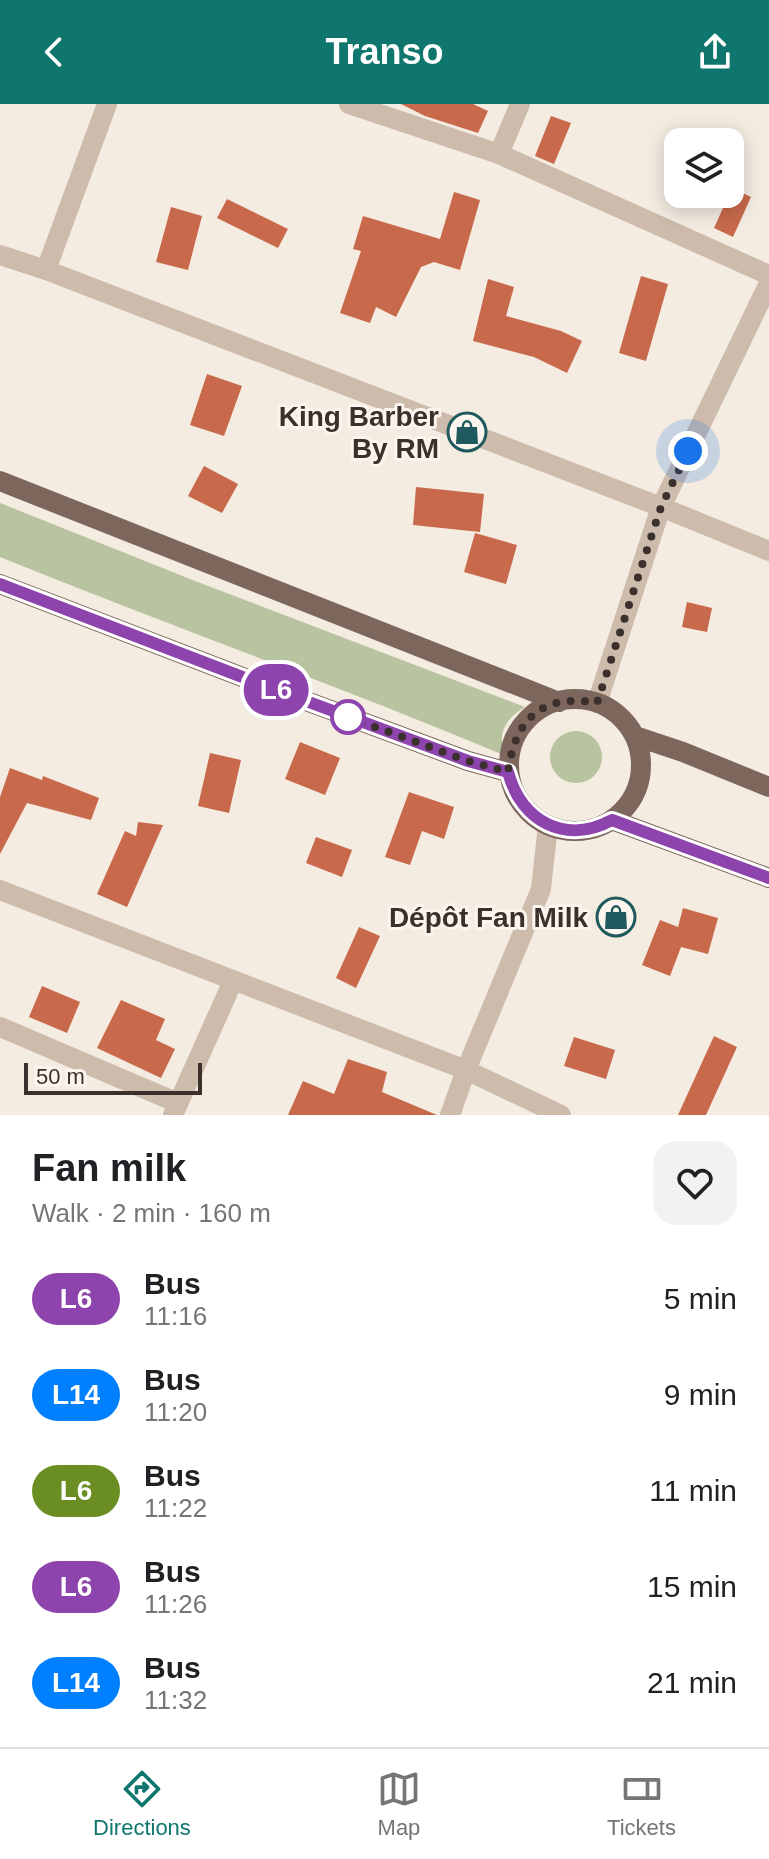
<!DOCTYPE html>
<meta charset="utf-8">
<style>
body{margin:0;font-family:Helvetica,sans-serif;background:#f2f2f2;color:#202124;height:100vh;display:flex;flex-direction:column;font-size:30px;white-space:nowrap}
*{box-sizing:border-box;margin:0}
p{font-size:26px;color:#757577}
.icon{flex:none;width:44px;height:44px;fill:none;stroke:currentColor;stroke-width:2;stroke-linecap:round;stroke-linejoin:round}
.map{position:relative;height:1011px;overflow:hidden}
.drawer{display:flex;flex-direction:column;background:#fff;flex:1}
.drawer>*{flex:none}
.badge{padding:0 16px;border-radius:26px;font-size:28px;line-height:52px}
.controls{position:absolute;left:664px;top:24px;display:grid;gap:16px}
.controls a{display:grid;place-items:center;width:80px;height:80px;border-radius:16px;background:#fff;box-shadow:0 4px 20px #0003;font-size:40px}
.scale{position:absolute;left:24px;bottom:20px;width:178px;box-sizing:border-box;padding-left:8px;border:4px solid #3b302b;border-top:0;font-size:22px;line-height:28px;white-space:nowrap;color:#3b302b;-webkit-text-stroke:6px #fbf5ee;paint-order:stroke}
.you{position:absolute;width:40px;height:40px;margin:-20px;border:6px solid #fff;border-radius:50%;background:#1a73e8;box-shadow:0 0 0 12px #1a73e833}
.map>.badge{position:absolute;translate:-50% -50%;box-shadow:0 0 0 4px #fff}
.round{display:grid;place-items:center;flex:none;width:84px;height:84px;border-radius:24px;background:#f2f2f2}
.summary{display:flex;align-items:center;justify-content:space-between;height:136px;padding:0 32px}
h1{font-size:38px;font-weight:700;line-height:60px}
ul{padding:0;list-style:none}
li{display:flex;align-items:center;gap:24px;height:96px;padding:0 32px}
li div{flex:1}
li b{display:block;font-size:30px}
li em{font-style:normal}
li .badge{min-width:88px;font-weight:700;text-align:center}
header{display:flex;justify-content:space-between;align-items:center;height:104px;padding:0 32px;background:#0f766e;color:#fff;font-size:36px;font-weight:700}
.tabs{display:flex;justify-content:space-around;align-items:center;height:112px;border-top:2px solid #e0e0e0;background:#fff;font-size:22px;color:#757577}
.tabs a{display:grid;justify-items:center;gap:4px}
.tabs .active{color:#0f766e}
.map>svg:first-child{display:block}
.green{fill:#b8c4a0}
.building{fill:#c8694b}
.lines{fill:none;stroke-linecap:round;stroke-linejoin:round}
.minor{stroke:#cdbbac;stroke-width:20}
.major{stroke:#7d675c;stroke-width:20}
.line-casing{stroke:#fff;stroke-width:18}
.line{stroke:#8e44ad;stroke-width:12}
.walk{stroke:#3b302b;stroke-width:8;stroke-dasharray:0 14.4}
.stop-dot{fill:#fff;stroke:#8e44ad;stroke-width:4}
.labels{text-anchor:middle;stroke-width:6;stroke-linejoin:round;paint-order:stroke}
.poi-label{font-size:28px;font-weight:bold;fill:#3b302b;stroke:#fbf5ee;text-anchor:end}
</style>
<header><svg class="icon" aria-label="back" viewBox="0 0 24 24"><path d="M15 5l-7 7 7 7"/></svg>Transo<svg class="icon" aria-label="share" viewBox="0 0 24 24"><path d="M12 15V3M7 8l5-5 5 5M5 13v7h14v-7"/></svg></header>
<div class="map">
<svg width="769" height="1011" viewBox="0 0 769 1011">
<rect width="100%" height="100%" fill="#f4ebe1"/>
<path class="green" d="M 0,399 L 190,475 L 525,603 C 505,615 496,630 506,652 C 339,582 168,521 0,453 Z
M550 653a26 26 0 1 1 52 0a26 26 0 1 1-52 0Z"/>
<path class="building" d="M 401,0 L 473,0 L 488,7 L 478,29 L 425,12 Z
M 551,12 L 571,19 L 554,60 L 535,52 Z
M 732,84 L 751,93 L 733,133 L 714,124 Z
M 454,88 L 480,96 L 460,166 L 434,158 L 421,163 L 396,213 L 376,203 L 370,219 L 340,209 L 361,147 L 353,145 L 363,112 L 440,135 Z
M 227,95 L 288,125 L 278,144 L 217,114 Z
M 171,103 L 202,112 L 188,166 L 156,158 Z
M 641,172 L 668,180 L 646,257 L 619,249 Z
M 488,175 L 514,183 L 506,212 L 561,227 L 582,237 L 567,269 L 534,253 L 473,237 Z
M 207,270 L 242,282 L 224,332 L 190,321 Z
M 204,362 L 238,380 L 222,409 L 188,392 Z
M 416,383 L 484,390 L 480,428 L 413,421 Z
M 475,429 L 517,441 L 506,480 L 464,468 Z
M 687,498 L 712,504 L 707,528 L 682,523 Z
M 300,638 L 340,654 L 325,691 L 285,675 Z
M 210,649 L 241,656 L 229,709 L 198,702 Z
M 10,664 L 42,676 L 43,672 L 99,694 L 91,716 L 27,699 L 0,750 L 0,693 Z
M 409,688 L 454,703 L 444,735 L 422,727 L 410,761 L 385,753 Z
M 138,718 L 163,721 L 127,803 L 97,790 L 125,727 L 136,732 Z
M 316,733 L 352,746 L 342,773 L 306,759 Z
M 683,804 L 718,814 L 708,850 L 681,843 L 670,872 L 642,861 L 660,816 L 678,823 Z
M 359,823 L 380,832 L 356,884 L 336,874 Z
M 42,882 L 80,898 L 67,929 L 29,913 Z
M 121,896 L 165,915 L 156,936 L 175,945 L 161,974 L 97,944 Z
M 714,932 L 737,943 L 706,1011 L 678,1011 Z
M 574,933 L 615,946 L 606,975 L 564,962 Z
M 348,955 L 387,968 L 382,988 L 437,1011 L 288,1011 L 303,977 L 334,990 Z"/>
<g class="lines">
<path class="minor" d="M 349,0 L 499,50 L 769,171
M 499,50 L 520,0
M 0,151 L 46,166 L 661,403 L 769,447
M 46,166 L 107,0
M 597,599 L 661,403 L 769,179
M 0,786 L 466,966 L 561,1011
M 0,923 L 178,999
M 173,1011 L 233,877
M 450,1011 L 466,966 L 541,785 L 548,721"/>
<path class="major" d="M 0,377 L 559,598
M 0,480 L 271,584 L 468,657 L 508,668
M509 661a66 66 0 1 1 132 0a66 66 0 1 1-132 0Z
M 635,632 L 683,648 L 769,683
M 612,716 L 769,774"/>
</g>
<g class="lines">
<g class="line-casing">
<path id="line" d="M 0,480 L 271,584 L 468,657 L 508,668 C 521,718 566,741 612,716 L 769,774"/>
</g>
<use href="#line" class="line"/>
<path class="walk" d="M 348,613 L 468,657 L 508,668 C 515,615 542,589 597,599 L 661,403 L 688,347"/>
</g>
<defs>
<g id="shop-ring" transform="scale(2)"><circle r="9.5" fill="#fbf5ee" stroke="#1f5a5e" stroke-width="1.5"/><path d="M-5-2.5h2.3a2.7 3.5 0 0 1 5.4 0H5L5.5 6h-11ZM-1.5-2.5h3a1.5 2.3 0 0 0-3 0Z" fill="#1f5a5e"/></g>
</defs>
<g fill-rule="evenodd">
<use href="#shop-ring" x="467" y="328"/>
<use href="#shop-ring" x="616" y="813"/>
</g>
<circle class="stop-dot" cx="348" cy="613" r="16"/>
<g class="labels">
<g class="poi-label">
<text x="439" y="322">King Barber<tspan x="439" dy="32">By RM</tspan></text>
<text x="588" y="823">Dépôt Fan Milk</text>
</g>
</g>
</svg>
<div class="controls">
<a><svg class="icon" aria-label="layers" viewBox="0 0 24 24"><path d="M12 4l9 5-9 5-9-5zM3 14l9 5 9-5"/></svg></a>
</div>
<div class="scale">50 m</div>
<div class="you" style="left:688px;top:347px"></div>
<b class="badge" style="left:276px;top:586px;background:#8e44ad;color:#fff">L6</b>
</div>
<section class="drawer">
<div class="summary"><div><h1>Fan milk</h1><p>Walk · 2 min · 160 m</p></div><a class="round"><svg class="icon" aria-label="heart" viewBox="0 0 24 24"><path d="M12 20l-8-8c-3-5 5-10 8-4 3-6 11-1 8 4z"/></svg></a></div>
<ul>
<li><span class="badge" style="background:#8e44ad;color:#fff">L6</span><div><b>Bus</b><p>11:16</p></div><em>5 min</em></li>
<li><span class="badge" style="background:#007fff;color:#fff">L14</span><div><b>Bus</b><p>11:20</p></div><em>9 min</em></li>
<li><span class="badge" style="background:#6b8e23;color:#fff">L6</span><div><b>Bus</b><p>11:22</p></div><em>11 min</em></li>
<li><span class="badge" style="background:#8e44ad;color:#fff">L6</span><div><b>Bus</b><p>11:26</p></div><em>15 min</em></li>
<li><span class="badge" style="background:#007fff;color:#fff">L14</span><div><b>Bus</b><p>11:32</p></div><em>21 min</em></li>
</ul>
</section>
<nav class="tabs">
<a class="active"><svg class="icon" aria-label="directions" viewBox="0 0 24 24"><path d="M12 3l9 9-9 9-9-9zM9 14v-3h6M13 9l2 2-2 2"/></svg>Directions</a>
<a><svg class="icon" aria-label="map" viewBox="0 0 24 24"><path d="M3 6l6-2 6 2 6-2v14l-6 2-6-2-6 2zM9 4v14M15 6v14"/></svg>Map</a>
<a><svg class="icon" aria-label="tickets" viewBox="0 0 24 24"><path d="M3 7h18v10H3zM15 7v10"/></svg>Tickets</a>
</nav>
